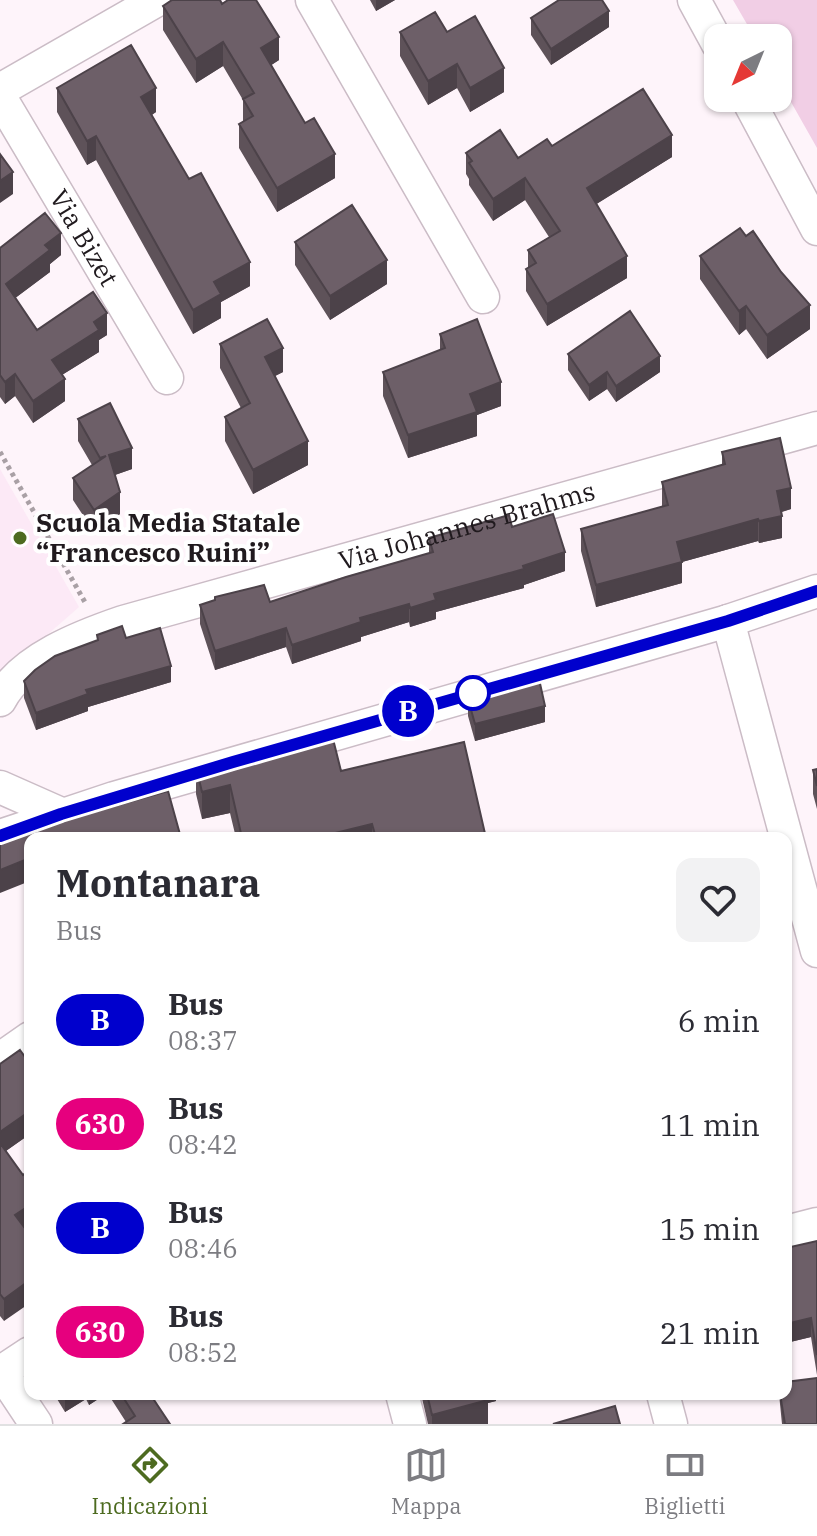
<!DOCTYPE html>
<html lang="it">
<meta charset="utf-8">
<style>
body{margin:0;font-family:"IBM Plex Serif",serif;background:#f2f2f3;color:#2b2b33;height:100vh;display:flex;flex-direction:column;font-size:30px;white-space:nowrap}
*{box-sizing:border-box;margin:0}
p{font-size:26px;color:#7c7c81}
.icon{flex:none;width:44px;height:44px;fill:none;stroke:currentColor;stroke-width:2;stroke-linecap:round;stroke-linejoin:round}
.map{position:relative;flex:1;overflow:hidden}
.side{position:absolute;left:24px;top:832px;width:768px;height:568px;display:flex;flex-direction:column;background:#fff;border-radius:16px;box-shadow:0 2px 6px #0004}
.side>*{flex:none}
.badge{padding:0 16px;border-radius:26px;font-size:28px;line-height:52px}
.needle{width:52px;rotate:223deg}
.buttons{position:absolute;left:704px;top:24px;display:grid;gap:16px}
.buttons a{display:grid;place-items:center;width:88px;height:88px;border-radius:16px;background:#fff;box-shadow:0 2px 6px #0004;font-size:40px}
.map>.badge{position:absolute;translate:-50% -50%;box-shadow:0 0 0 4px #fff}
.round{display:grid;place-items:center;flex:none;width:84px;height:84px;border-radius:16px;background:#f2f2f3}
.headline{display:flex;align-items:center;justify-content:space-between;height:136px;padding:0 32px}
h1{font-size:38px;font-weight:700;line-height:60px}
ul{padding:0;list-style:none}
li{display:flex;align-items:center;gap:24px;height:104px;padding:0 32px}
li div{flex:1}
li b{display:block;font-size:30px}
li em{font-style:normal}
li .badge{min-width:88px;font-weight:700;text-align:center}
.tab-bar{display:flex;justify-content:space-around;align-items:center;height:112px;border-top:2px solid #e1e1e2;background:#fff;font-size:22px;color:#7c7c81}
.tab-bar a{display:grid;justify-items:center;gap:4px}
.tab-bar .selected{color:#4d6b20}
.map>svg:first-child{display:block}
.built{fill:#fce9f6}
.green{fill:#f1cee5}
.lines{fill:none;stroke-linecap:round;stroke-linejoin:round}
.minor-casing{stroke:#cbbcc6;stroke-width:35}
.path{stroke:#a9a0a5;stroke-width:5;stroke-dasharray:4 4;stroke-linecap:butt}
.minor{stroke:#fff;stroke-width:32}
.wall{fill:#5e5259}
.shaded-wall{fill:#4c4249}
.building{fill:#6d5f68;stroke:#4c4249;stroke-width:2}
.line-casing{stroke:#fff;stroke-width:18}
.line{stroke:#0000cd;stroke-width:12}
.poi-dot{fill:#4d6b20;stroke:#fff;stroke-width:3}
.stop-dot{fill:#fff;stroke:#0000cd;stroke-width:4}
.labels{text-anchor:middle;stroke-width:8;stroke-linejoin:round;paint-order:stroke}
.street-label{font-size:26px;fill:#201a1e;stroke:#fff}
.poi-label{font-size:26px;font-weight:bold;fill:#201a1e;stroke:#fff;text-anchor:start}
</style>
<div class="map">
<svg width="817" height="1424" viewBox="0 0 817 1424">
<rect width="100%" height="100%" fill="#fef4fa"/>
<path class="built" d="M 0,469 L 79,607 L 0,676 Z"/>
<path class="green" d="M 733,0 L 817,0 L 817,148 L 778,79 L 778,38 L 755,38 Z"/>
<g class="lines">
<g class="minor-casing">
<g id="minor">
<path d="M 312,0 L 483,297"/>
<path d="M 694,0 L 718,44"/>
<path d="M 0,90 L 157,0"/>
<path id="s1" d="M 0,97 L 167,378"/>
<path d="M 747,98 L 817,229"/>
<path d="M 728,621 L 817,951"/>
<path id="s2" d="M 0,700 C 21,659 82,636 123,622 L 817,428"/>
<path d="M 0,787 L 61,814"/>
<path d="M 0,836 L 114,798 L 728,621 L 817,591"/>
<path d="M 0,1059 L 30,1038"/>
<path d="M 786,1232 L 817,1224"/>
<path d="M 0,1370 L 36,1424"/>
<path d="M 1,1372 L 30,1353"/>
<path d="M 402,1394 L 410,1424"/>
<path d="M 663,1394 L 671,1424"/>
</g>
</g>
<path class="path" d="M 0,452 L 86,604"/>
<use href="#minor" class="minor"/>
</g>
<path class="wall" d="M 370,0 L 395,0 L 376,11 Z
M 222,4 L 279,60 L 271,65 L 335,178 L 277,212 L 239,148 L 239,124 L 243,121 L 243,100 L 223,66 L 196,83 L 163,30 L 163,6 Z
M 531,18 L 609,27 L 551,65 L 531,35 Z
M 400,32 L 447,32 L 504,92 L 470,112 L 457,88 L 428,105 L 400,56 Z
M 57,88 L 156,112 L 152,115 L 250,286 L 221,302 L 221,318 L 193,334 L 96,160 L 87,165 L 57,112 Z
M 552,146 L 672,157 L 596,204 L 627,278 L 547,326 L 526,291 L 526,269 L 528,268 L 528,250 L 549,237 L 525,200 L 493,221 L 469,185 L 469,179 L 466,174 L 466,153 L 518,158 Z
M 295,242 L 387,284 L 330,320 L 295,265 Z
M 0,248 L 61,255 L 50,264 L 50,272 L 15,298 L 37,330 L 107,335 L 99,340 L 99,352 L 62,375 L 65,401 L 33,423 L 15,396 L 5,404 L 0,397 Z
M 700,256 L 810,329 L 767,359 L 746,329 L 739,335 L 700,279 Z
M 440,334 L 501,406 L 477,415 L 477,436 L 408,458 L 383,396 L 383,372 L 440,351 Z
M 220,344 L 283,372 L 275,376 L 308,465 L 253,494 L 225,441 L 225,417 L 241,408 L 220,368 Z
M 568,354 L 660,372 L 616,402 L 607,389 L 589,401 L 568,370 Z
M 78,419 L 132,469 L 115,475 L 120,514 L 94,532 L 73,500 L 73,478 L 92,465 L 78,441 Z
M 722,452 L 791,509 L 782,512 L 782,538 L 759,543 L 758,541 L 682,562 L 682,583 L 596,607 L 581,551 L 581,529 L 662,507 L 662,482 L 722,465 Z
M 512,527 L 565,571 L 524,585 L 524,588 L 436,612 L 436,619 L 410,627 L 409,622 L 361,637 L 361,641 L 292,664 L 286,647 L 215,670 L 200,624 L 200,605 L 215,601 L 215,597 L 270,602 L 429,553 L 429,538 Z
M 97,635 L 126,638 L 171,682 L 88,707 L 88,711 L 36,730 L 24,698 L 24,681 L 97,641 Z
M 468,699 L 545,722 L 475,741 L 468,716 Z
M 280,752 L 341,771 L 486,838 L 236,838 L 230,813 L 202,819 L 196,794 L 196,767 Z
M 817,769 L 817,809 L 813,794 L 813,770 Z
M 0,1064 L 30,1134 L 6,1151 L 26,1230 L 4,1321 L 0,1316 Z
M 817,1241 L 817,1375 L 811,1337 L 786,1343 Z
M 54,1394 L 106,1394 L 89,1405 L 86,1399 L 65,1412 Z
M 108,1394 L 150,1394 L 170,1424 L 126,1422 Z
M 421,1394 L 496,1394 L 496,1401 L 488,1403 L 488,1424 L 428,1424 Z
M 779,1394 L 786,1394 L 817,1424 L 782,1424 Z"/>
<path class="shaded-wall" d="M 376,0 L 395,0 L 376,11 Z
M 609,11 L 609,27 L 551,65 L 551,49 Z
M 279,37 L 279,60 L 261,72 L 261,48 Z
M 223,42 L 223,66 L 196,83 L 196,59 Z
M 457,64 L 457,88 L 428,105 L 428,81 Z
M 504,68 L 504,92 L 470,112 L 470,88 Z
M 156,88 L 156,112 L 141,121 L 141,97 Z
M 672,135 L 672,157 L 587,210 L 587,188 Z
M 96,136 L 96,160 L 87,165 L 87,141 Z
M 335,154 L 335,178 L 277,212 L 277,188 Z
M 13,172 L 13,194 L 0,203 L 0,181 Z
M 525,178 L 525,200 L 493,221 L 493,199 Z
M 61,233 L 61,255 L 50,264 L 50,272 L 6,305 L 6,284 L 45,245 Z
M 627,256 L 627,278 L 547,326 L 547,304 Z
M 387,260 L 387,284 L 330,320 L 330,296 Z
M 250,262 L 250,286 L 221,302 L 221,318 L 193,334 L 193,310 L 214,282 Z
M 810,305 L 810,329 L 767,359 L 767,335 Z
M 746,306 L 746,329 L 739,335 L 739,311 Z
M 107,313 L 107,335 L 99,340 L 99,352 L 52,381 L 52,360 L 94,322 Z
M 283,348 L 283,372 L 265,381 L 265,357 Z
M 660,356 L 660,372 L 616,402 L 616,386 Z
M 607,372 L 607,389 L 589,401 L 589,385 Z
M 15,374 L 15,396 L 5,404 L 5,382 Z
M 65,379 L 65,401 L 33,423 L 33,401 Z
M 501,382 L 501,406 L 477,415 L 477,436 L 408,458 L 408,435 L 470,394 Z
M 308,441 L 308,465 L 253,494 L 253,470 Z
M 132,448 L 132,469 L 109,477 L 109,455 Z
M 791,488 L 791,509 L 777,513 L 777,491 Z
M 120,492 L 120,514 L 94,532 L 94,510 Z
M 782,516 L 782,538 L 759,543 L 759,521 Z
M 758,519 L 758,541 L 682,562 L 682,583 L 596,607 L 596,585 L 677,542 Z
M 565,552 L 565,571 L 524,585 L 524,588 L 436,612 L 436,619 L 410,627 L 410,608 L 434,594 Z
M 409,604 L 409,622 L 361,637 L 361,641 L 292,664 L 292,645 L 360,618 Z
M 286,628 L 286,647 L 215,670 L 215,651 Z
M 171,666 L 171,682 L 88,707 L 88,711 L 36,730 L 36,713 L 86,690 Z
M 545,706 L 545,722 L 475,741 L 475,724 Z
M 230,785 L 230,813 L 202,819 L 202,792 Z
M 372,824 L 372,838 L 315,838 Z
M 30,858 L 30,881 L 0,893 L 0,870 Z
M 30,1111 L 30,1134 L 0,1155 L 0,1132 Z
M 30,1205 L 30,1227 L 15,1237 L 15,1215 Z
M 30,1280 L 30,1303 L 4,1321 L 4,1299 Z
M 811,1318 L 811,1337 L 786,1343 L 786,1324 Z
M 65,1394 L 86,1394 L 86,1399 L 65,1412 Z
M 89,1394 L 106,1394 L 89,1405 Z
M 483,1394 L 496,1394 L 496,1401 L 488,1403 L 488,1424 L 432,1424 L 432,1415 Z"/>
<path class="building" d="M 172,0 L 220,0 L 222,4 L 228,0 L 256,0 L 279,37 L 261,48 L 305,123 L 314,118 L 335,154 L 277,188 L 239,124 L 253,116 L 243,99 L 254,93 L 223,42 L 196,59 L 163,6 Z
M 559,0 L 602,0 L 609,11 L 551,49 L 531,18 Z
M 435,12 L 447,32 L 475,16 L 504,68 L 470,88 L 457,64 L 428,81 L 400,32 Z
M 131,45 L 156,88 L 141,97 L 189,179 L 201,173 L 250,262 L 214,282 L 221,294 L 193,310 L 96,136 L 87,141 L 57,88 Z
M 643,89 L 672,135 L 587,188 L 627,256 L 547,304 L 526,269 L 536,263 L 528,250 L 560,231 L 525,178 L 493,199 L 469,163 L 472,161 L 466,153 L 500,130 L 518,158 L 547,139 L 552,146 Z
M 0,154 L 13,172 L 0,181 Z
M 352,205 L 387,260 L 330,296 L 295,242 Z
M 45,213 L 61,233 L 45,245 L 50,250 L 6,284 L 37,330 L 93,292 L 107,313 L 94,322 L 99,330 L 52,360 L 65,379 L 33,401 L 15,374 L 5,382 L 0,375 L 0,248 Z
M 740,228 L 746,236 L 753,231 L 781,272 L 810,305 L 767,335 L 746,306 L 739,311 L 700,256 Z
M 630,311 L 660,356 L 616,386 L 607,372 L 589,385 L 568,354 Z
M 267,319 L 283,348 L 265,357 L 308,441 L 253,470 L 225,417 L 250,403 L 220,344 Z
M 477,319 L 501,382 L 470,394 L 477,412 L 408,435 L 383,372 L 445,348 L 440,334 Z
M 110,403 L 132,448 L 109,455 L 120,492 L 94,510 L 73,478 L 106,456 L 100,458 L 78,419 Z
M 780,438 L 791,488 L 777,491 L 782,516 L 759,521 L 758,519 L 677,542 L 682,562 L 596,585 L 581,529 L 668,505 L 662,482 L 725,464 L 722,452 Z
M 553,514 L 565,552 L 523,566 L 524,569 L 434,594 L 436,600 L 410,608 L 409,604 L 360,618 L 361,622 L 292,645 L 286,628 L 215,651 L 200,605 L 215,600 L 215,597 L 264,585 L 270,602 L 346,577 L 433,552 L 429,538 L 509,515 L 512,527 Z
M 122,626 L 126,638 L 160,628 L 171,666 L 86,690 L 88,694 L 36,713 L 24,681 L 35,670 L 55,656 L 98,640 L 97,635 Z
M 539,679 L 545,706 L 475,724 L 468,699 Z
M 333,739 L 341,771 L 464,742 L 486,838 L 376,838 L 372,824 L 315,838 L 242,838 L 230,785 L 202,792 L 196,767 L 278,743 L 280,752 Z
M 817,769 L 817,786 L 813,770 Z
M 168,791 L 181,838 L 30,838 L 30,858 L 0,870 L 0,832 L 47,817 L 50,824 Z
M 20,1050 L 30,1064 L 30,1111 L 0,1132 L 0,1064 Z
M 0,1143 L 23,1175 L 28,1171 L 30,1174 L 30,1205 L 15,1215 L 30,1235 L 30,1280 L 4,1299 L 0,1294 Z
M 817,1241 L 817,1355 L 811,1318 L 786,1324 L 786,1248 Z
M 817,1378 L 817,1424 L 785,1424 L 780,1394 L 786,1394 L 786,1382 Z
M 121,1394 L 150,1394 L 170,1424 L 123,1424 L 135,1416 Z
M 427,1394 L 487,1394 L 488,1400 L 432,1415 Z
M 615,1406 L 620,1424 L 553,1424 Z"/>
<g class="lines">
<g class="line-casing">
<path id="line" d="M 0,836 L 61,814 L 233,762 L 728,621 L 817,591"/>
</g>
<use href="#line" class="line"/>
</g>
<circle class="poi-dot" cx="20" cy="538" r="8"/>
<circle class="stop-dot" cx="473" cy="693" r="16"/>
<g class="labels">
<g class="street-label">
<text dy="9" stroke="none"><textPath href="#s1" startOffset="164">Via Bizet</textPath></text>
<text dy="9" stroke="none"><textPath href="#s2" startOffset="506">Via Johannes Brahms</textPath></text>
</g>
<g class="poi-label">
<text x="36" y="532">Scuola Media Statale<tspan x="36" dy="30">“Francesco Ruini”</tspan></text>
</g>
</g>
</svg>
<div class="buttons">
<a><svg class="needle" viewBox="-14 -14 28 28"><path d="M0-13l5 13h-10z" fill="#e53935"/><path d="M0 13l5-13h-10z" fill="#7c7c81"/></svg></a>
</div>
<b class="badge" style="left:408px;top:711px;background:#0000cd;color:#fff">B</b>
<section class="side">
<div class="headline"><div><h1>Montanara</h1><p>Bus</p></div><a class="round"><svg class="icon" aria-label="heart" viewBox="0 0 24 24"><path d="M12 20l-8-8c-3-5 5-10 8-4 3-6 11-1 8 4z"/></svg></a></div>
<ul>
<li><span class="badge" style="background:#0000cd;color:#fff">B</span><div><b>Bus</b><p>08:37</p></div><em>6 min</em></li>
<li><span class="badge" style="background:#e6007e;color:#fff">630</span><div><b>Bus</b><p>08:42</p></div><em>11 min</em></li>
<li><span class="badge" style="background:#0000cd;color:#fff">B</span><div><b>Bus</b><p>08:46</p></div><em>15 min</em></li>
<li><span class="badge" style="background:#e6007e;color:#fff">630</span><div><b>Bus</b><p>08:52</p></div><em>21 min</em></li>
</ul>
</section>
</div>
<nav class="tab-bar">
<a class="selected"><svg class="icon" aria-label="directions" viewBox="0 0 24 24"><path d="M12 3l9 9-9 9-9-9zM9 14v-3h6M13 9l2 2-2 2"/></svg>Indicazioni</a>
<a><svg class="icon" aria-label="map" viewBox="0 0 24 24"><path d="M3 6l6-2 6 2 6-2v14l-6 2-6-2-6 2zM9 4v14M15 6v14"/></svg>Mappa</a>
<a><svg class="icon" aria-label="tickets" viewBox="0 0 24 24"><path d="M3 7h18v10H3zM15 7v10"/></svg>Biglietti</a>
</nav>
